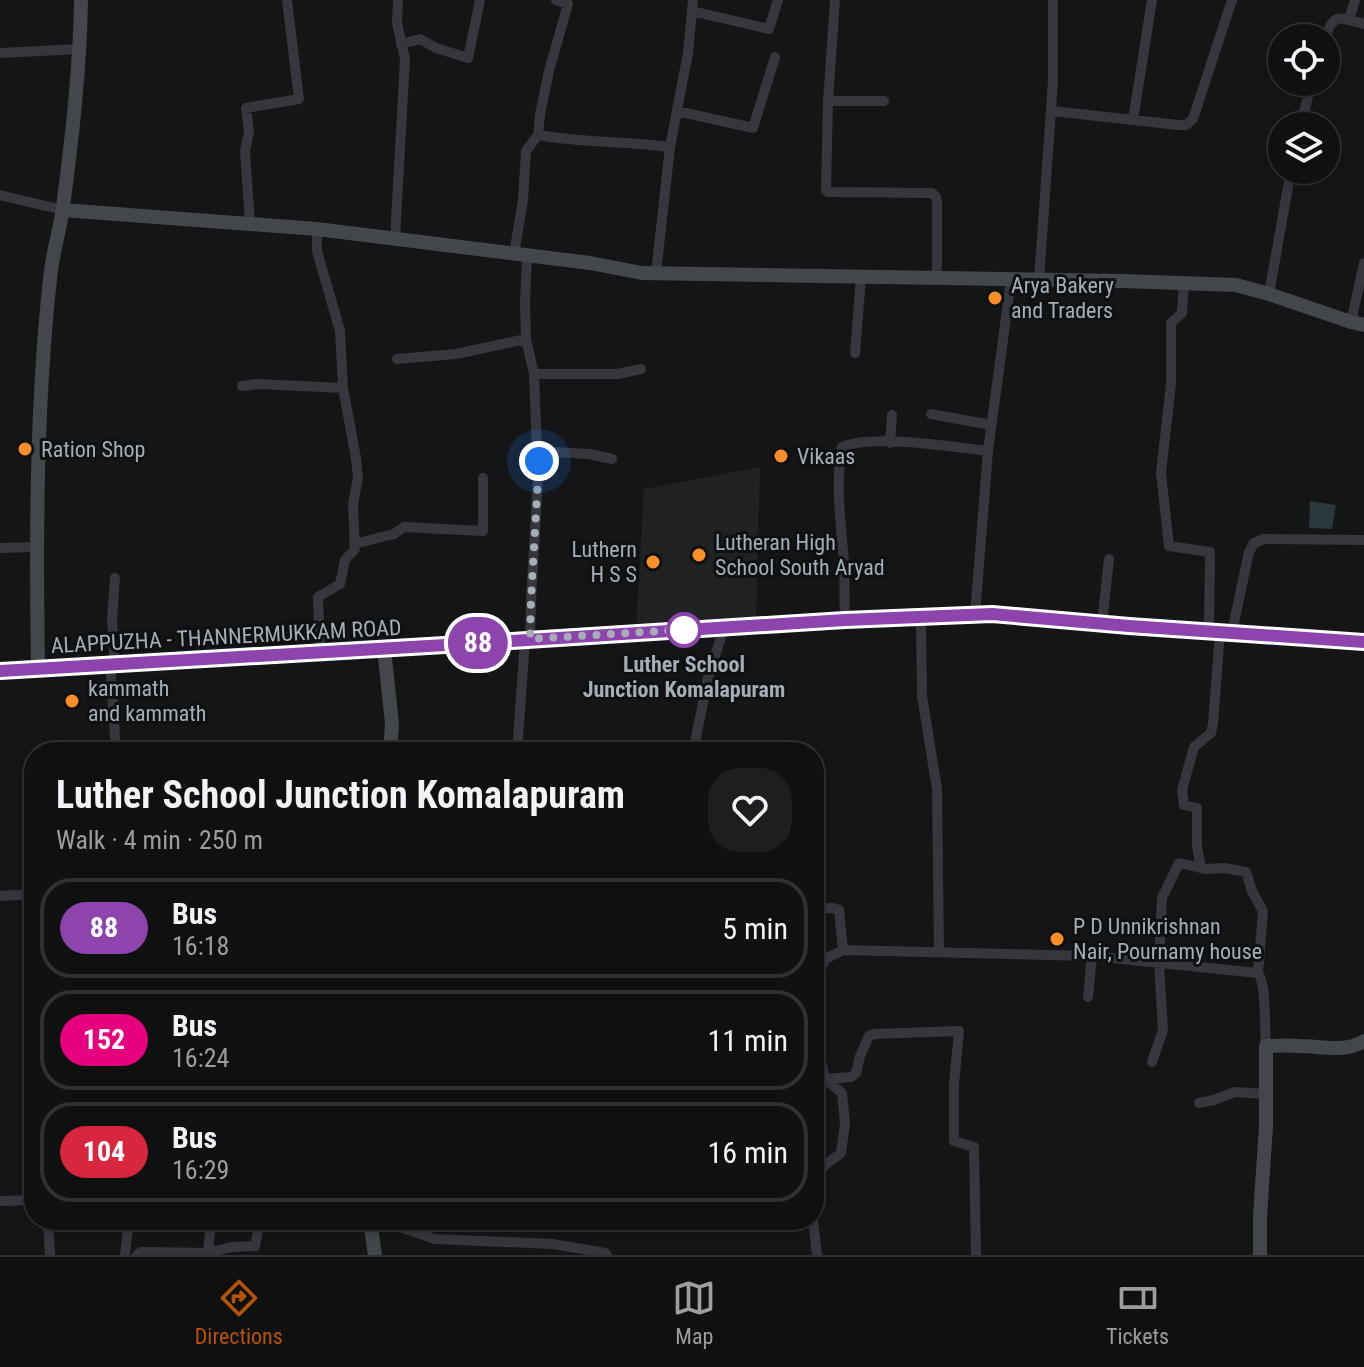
<!DOCTYPE html>
<meta charset="utf-8">
<style>
body{margin:0;font-family:"Roboto Condensed",sans-serif;background:#1d1e1e;color:#f1f3f6;height:100vh;display:flex;flex-direction:column;font-size:30px;white-space:nowrap}
*{box-sizing:border-box;margin:0}
p{font-size:26px;color:#9b9d9f}
.icon{flex:none;width:44px;height:44px;fill:none;stroke:currentColor;stroke-width:2;stroke-linecap:round;stroke-linejoin:round}
.map{position:relative;flex:1;overflow:hidden}
.panel{position:absolute;left:24px;top:742px;width:800px;height:488px;display:flex;flex-direction:column;background:#0f1010;border-radius:32px;box-shadow:0 4px 12px #0003,0 0 0 2px #2f3030}
.panel>*{flex:none}
.badge{padding:0 16px;border-radius:26px;font-size:28px;line-height:52px}
.fabs{position:absolute;left:1268px;top:24px;display:grid;gap:16px}
.fabs a{display:grid;place-items:center;width:72px;height:72px;border-radius:50%;background:#0f1010;box-shadow:0 4px 12px #0003,0 0 0 2px #2f3030;font-size:40px}
.you{position:absolute;width:40px;height:40px;margin:-20px;border:6px solid #fff;border-radius:50%;background:#1a73e8;box-shadow:0 0 0 12px #1a73e833}
.map>.badge{position:absolute;translate:-50% -50%;box-shadow:0 0 0 4px #fff}
.round{display:grid;place-items:center;flex:none;width:84px;height:84px;border-radius:32px;background:#1d1e1e}
.head{display:flex;align-items:center;justify-content:space-between;height:136px;padding:0 32px}
h1{font-size:38px;font-weight:700;line-height:60px}
ul{padding:0;list-style:none}
li{display:flex;align-items:center;gap:24px;height:100px;margin:0 16px 12px;padding:0 16px;border:4px solid #2f3030;border-radius:32px}
li div{flex:1}
li b{display:block;font-size:30px}
li em{font-style:normal}
li .badge{min-width:88px;font-weight:700;text-align:center}
.dock{display:flex;justify-content:space-around;align-items:center;height:112px;border-top:2px solid #2f3030;background:#0f1010;font-size:22px;color:#9b9d9f}
.dock a{display:grid;justify-items:center;gap:4px}
.dock .on{color:#b45309}
.map>svg:first-child{display:block}
.built{fill:#202123}
.water{fill:#2a373b}
.lines{fill:none;stroke-linecap:round;stroke-linejoin:round}
.minor{stroke:#35373c;stroke-width:10}
.secondary{stroke:#43474c;stroke-width:14}
.primary{stroke:#51555b;stroke-width:16}
.line-casing{stroke:#fff;stroke-width:18}
.line{stroke:#8e44ad;stroke-width:12}
.walk{stroke:#a5aeb7;stroke-width:8;stroke-dasharray:0 14.4}
.poi-dot{fill:#fc8e27;stroke:#0f1011;stroke-width:3}
.stop-dot{fill:#fff;stroke:#8e44ad;stroke-width:4}
.labels{text-anchor:middle;stroke-width:6;stroke-linejoin:round;paint-order:stroke}
.poi-label{font-size:22px;fill:#a5aeb7;stroke:#0f1011;text-anchor:start}
.street-label{font-size:22px;fill:#a5aeb7;stroke:#0f1011}
.stop-label{font-size:22px;font-weight:bold;fill:#a5aeb7;stroke:#0f1011}
</style>
<div class="map">
<svg width="1364" height="1255" viewBox="0 0 1364 1255">
<rect width="100%" height="100%" fill="#141516"/>
<path class="built" d="M 760,467 L 756,622 L 636,629 L 644,489 Z"/>
<path class="water" d="M 1310,501 L 1336,505 L 1332,529 L 1309,528 Z"/>
<g class="lines">
<path class="minor" d="M 835,0 L 828,101 L 826,190 L 828,192 L 932,193 L 936,197 L 937,202 L 937,279
M 692,11 L 769,29 L 778,0
M 1349,20 L 1355,0
M 1325,38 C 1334,11 1340,18 1364,24
M 401,44 L 420,39 L 436,48 L 468,58 L 480,0
M 0,53 L 81,49
M 828,101 L 884,101
M 677,111 L 753,128 L 775,57
M 1052,111 L 1178,125 L 1186,125 L 1193,119 L 1232,0
M 1133,120 L 1152,0
M 1300,126 L 1312,82
M 538,135 C 582,143 626,141 670,147
M 0,195 L 63,210
M 250,224 L 245,151 L 249,132 L 246,108 L 299,99 L 287,0
M 317,229 L 317,251 L 340,331 L 343,388 L 356,458 L 358,478 L 353,504 L 355,549 L 345,560 L 340,584 L 318,597 L 320,653
M 395,238 L 405,59 L 397,23 L 398,0
M 514,254 L 523,200 L 526,151 L 538,135 L 540,114 L 549,71 L 568,4 L 556,0
M 527,255 L 525,303 L 526,339 L 534,374 L 537,451 L 539,461 L 531,600 L 530,639
M 656,273 L 670,147 L 688,53 L 693,0
M 1039,280 L 1053,81 L 1053,0
M 1184,282 L 1182,313 L 1171,323 L 1171,384 L 1161,473 L 1169,546 L 1210,552 L 1209,631
M 1269,294 L 1291,170
M 1351,322 L 1364,263
M 855,353 L 861,277
M 397,359 L 456,354 L 526,339
M 534,374 L 617,374 L 641,369
M 242,386 L 257,384 L 343,388
M 931,414 L 991,425
M 890,443 L 892,415
M 537,451 L 589,454 L 612,459
M 354,544 L 394,534 L 404,527 L 483,531 L 483,478
M 0,548 L 36,547
M 975,615 L 988,451 L 1011,280
M 921,618 L 922,696 L 937,789 L 939,953
M 845,620 C 844,601 845,581 844,562 C 841,524 835,485 842,447 C 874,434 952,447 988,451
M 1102,623 L 1109,559
M 1232,632 L 1249,552 L 1254,543 L 1264,539 L 1364,540
M 110,665 L 116,752
M 115,665 L 112,620 L 115,578
M 517,752 L 525,640
M 693,752 L 708,678 L 724,628
M 1201,868 L 1197,847 L 1197,808 L 1184,805 L 1182,790 L 1194,747 L 1211,733 L 1213,724 L 1220,631
M 0,896 L 34,894
M 814,909 L 833,908 L 839,910 L 843,950
M 1088,997 L 1092,956
M 1152,1062 L 1163,1030 L 1159,963 L 1162,898 L 1179,863 L 1205,869 L 1224,868 L 1246,872 L 1252,891 L 1263,911 L 1258,973
M 825,1079 L 851,1077 L 856,1073 L 860,1056 L 869,1036 L 875,1034 L 959,1031 L 954,1084 L 954,1141 L 974,1147 L 976,1255
M 1199,1103 L 1214,1100 L 1235,1092 L 1265,1094
M 814,1176 L 817,1171 L 841,1153 L 845,1123 L 842,1093 L 825,1079 L 815,1038 L 814,1005 L 822,966 L 825,959 L 843,950 L 1092,956 L 1258,973 C 1267,985 1264,1029 1266,1046
M 0,1201 L 34,1200
M 48,1220 L 50,1255
M 246,1220 L 290,1223 L 298,1220
M 379,1220 L 435,1239 L 553,1244 L 605,1253 L 607,1255
M 813,1220 L 817,1255
M 208,1253 L 231,1247 L 255,1246 L 260,1221
M 125,1255 L 129,1220
M 137,1255 L 141,1252 L 208,1253 L 211,1220"/>
<path class="secondary" d="M 63,210 L 317,229 L 590,263 L 642,273 L 1123,281 L 1236,285 L 1269,294 L 1351,322 L 1364,325
M 384,649 L 392,723 L 390,752
M 38,669 C 36,539 36,408 50,279 C 52,254 60,231 63,207 C 72,138 80,69 81,0
M 370,1220 L 375,1255
M 1260,1255 L 1260,1216 L 1266,1126 L 1266,1046 C 1277,1046 1288,1045 1299,1046 C 1321,1046 1346,1053 1364,1041"/>
<path class="primary" d="M 0,671 L 845,620 L 992,614 L 1129,626 L 1364,642"/>
</g>
<g class="lines">
<g class="line-casing">
<path id="line" d="M 0,671 L 496,642 L 845,620 L 992,614 L 1129,626 L 1364,642"/>
</g>
<use href="#line" class="line"/>
<path class="walk" d="M 539,461 L 531,600 L 530,639 L 694,629 L 684,630"/>
</g>
<g class="poi-dot">
<circle cx="995" cy="298" r="8"/>
<circle cx="25" cy="449" r="8"/>
<circle cx="781" cy="456" r="8"/>
<circle cx="699" cy="555" r="8"/>
<circle cx="653" cy="562" r="8"/>
<circle cx="72" cy="701" r="8"/>
<circle cx="1057" cy="939" r="8"/>
</g>
<circle class="stop-dot" cx="684" cy="630" r="16"/>
<g class="labels">
<g class="poi-label">
<text x="1011" y="293">Arya Bakery<tspan x="1011" dy="25">and Traders</tspan></text>
<text x="41" y="457">Ration Shop</text>
<text x="797" y="464">Vikaas</text>
<text x="715" y="550">Lutheran High<tspan x="715" dy="25">School South Aryad</tspan></text>
<text x="637" y="557" text-anchor="end">Luthern<tspan x="637" dy="25">H S S</tspan></text>
<text x="88" y="696">kammath<tspan x="88" dy="25">and kammath</tspan></text>
<text x="1073" y="934">P D Unnikrishnan<tspan x="1073" dy="25">Nair, Pournamy house</tspan></text>
</g>
<g class="street-label">
<text transform="translate(226 636) rotate(-3)" y="8">ALAPPUZHA - THANNERMUKKAM ROAD</text>
</g>
<g class="stop-label">
<text x="684" y="672">Luther School<tspan x="684" dy="25">Junction Komalapuram</tspan></text>
</g>
</g>
</svg>
<div class="fabs">
<a><svg class="icon" aria-label="locate" viewBox="0 0 24 24"><circle cx="12" cy="12" r="6"/><path d="M12 2v4M12 18v4M2 12h4M18 12h4"/></svg></a>
<a><svg class="icon" aria-label="layers" viewBox="0 0 24 24"><path d="M12 4l9 5-9 5-9-5zM3 14l9 5 9-5"/></svg></a>
</div>
<div class="you" style="left:539px;top:461px"></div>
<b class="badge" style="left:478px;top:643px;background:#8e44ad;color:#fff">88</b>
<section class="panel">
<div class="head"><div><h1>Luther School Junction Komalapuram</h1><p>Walk · 4 min · 250 m</p></div><a class="round"><svg class="icon" aria-label="heart" viewBox="0 0 24 24"><path d="M12 20l-8-8c-3-5 5-10 8-4 3-6 11-1 8 4z"/></svg></a></div>
<ul>
<li><span class="badge" style="background:#8e44ad;color:#fff">88</span><div><b>Bus</b><p>16:18</p></div><em>5 min</em></li>
<li><span class="badge" style="background:#e6007e;color:#fff">152</span><div><b>Bus</b><p>16:24</p></div><em>11 min</em></li>
<li><span class="badge" style="background:#d7263d;color:#fff">104</span><div><b>Bus</b><p>16:29</p></div><em>16 min</em></li>
</ul>
</section>
</div>
<nav class="dock">
<a class="on"><svg class="icon" aria-label="directions" viewBox="0 0 24 24"><path d="M12 3l9 9-9 9-9-9zM9 14v-3h6M13 9l2 2-2 2"/></svg>Directions</a>
<a><svg class="icon" aria-label="map" viewBox="0 0 24 24"><path d="M3 6l6-2 6 2 6-2v14l-6 2-6-2-6 2zM9 4v14M15 6v14"/></svg>Map</a>
<a><svg class="icon" aria-label="tickets" viewBox="0 0 24 24"><path d="M3 7h18v10H3zM15 7v10"/></svg>Tickets</a>
</nav>
